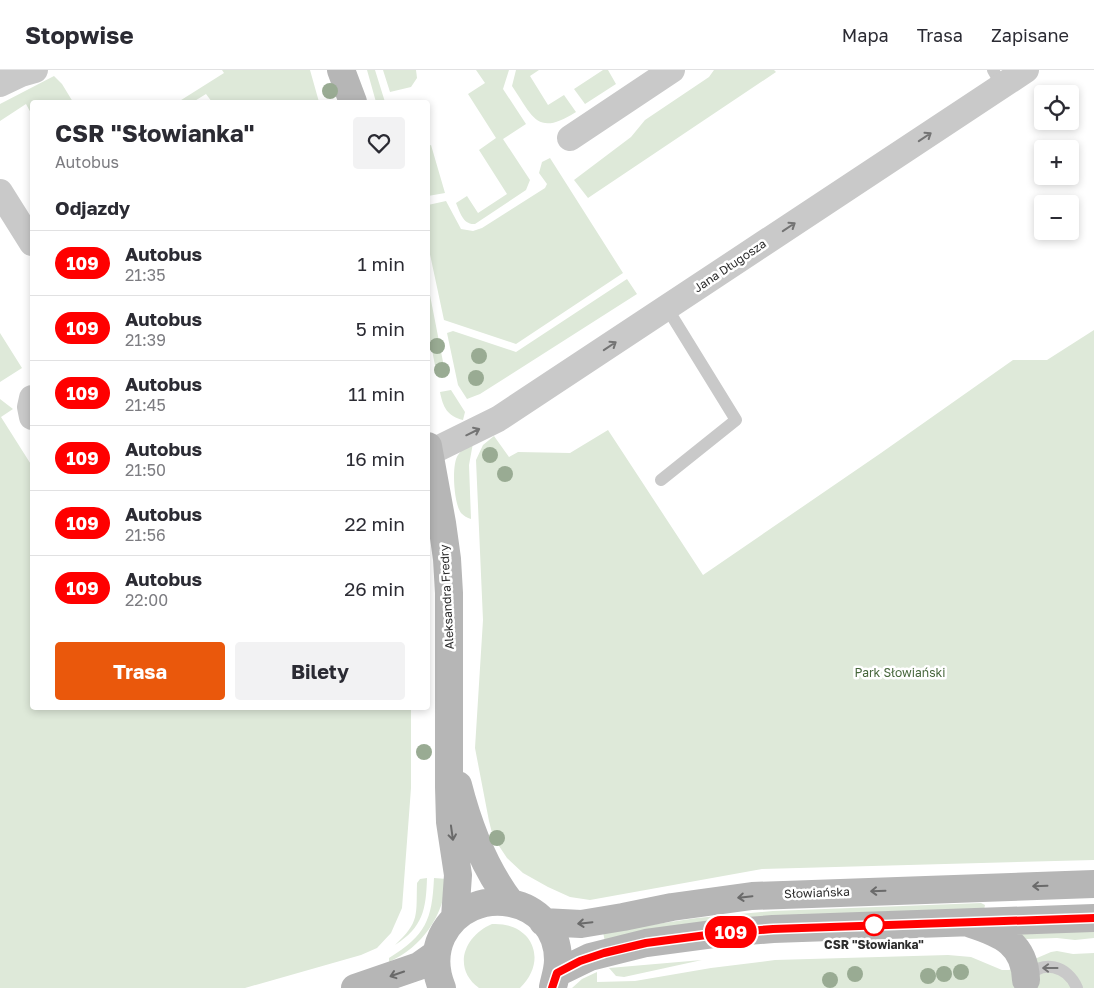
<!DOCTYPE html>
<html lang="pl">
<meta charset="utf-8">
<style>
body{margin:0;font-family:"Golos Text",sans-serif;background:#f2f2f3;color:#2b2b33;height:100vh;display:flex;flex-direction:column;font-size:19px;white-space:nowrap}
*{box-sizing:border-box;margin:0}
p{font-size:16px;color:#7c7c81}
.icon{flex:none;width:28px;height:28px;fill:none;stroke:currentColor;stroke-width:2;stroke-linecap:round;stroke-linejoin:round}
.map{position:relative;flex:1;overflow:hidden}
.sheet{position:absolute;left:30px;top:30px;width:400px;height:610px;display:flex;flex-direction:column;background:#fff;border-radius:5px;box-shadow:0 2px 8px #0003}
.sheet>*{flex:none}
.badge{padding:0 10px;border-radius:16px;font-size:18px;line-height:32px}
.fabs{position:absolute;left:1034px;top:15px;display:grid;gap:10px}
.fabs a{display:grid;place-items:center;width:45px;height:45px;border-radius:5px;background:#fff;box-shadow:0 2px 8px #0003;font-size:25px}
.map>.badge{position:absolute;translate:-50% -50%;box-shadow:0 0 0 2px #fff}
h2{padding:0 25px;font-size:19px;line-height:45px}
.round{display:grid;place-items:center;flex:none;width:52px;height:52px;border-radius:5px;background:#f2f2f3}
.summary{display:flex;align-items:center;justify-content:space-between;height:85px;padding:0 25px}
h1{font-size:24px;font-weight:700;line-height:38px}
.primary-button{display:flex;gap:10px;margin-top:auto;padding:10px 25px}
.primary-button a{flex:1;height:58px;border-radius:5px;background:#ea580c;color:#fff;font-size:20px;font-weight:700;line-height:58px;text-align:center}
.primary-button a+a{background:#f2f2f3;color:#2b2b33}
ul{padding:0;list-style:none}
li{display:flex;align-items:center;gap:15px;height:65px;padding:0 25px;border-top:1px solid #e1e1e2}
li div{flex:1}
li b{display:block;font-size:19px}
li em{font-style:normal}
li .badge{min-width:55px;font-weight:700;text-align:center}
header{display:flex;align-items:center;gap:30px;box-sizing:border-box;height:70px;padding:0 25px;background:#fff;border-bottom:1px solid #e1e1e2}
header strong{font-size:24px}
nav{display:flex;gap:28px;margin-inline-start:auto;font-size:18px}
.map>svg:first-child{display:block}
.green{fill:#dee9d9}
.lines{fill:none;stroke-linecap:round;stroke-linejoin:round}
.lane{stroke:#c9c9c9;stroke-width:12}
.street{stroke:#c9c9c9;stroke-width:26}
.secondary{stroke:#b6b6b6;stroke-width:28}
.tree{fill:#99ab93}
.oneway{stroke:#737373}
.oneway2{stroke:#6a6a6a}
.line-casing{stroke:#fff;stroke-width:11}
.line{stroke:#f00;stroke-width:8}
.stop-dot{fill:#fff;stroke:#f00;stroke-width:2.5}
.labels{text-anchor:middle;stroke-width:5;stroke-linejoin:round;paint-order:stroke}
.street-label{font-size:12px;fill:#2c2c2c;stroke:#fff}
.park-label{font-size:12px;fill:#46663b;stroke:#fff}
.stop-label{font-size:12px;font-weight:bold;fill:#2c2c2c;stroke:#fff}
</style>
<header>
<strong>Stopwise</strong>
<nav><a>Mapa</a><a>Trasa</a><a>Zapisane</a></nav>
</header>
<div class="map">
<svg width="1094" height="918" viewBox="0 0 1094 918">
<rect width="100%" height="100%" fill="#fff"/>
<path class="green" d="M 222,0 L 310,0 L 319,32 L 212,32 L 206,24 L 193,32 L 178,32 L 224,3 Z
M 367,0 L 375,0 L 385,32 L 376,32 Z
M 383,0 L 416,0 L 417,8 L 411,17 L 390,22 Z
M 476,0 L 509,0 L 503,19 L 526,54 L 503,69 L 530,110 L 526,120 L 475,154 C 463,155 460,142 456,133 L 467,126 L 478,143 L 507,124 L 479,80 L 496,68 L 468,24 L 485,13 Z
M 516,0 L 539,0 L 530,6 L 548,35 L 564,25 L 576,42 C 537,67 533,47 512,16 Z
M 603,0 L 608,0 L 616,14 L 585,34 L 574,19 Z
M 714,0 L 774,0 L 776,2 L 588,128 L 574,110 L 631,67 L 645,50 L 709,7 Z
M 54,6 L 62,14 L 73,32 L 32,32 L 32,45 L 26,34 L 0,51 L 0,34 Z
M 431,75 L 445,123 L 428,126 L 428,76 Z
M 550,88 L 623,203 L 516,274 L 444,250 L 428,175 L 428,135 L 446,131 L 461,159 L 473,161 L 482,158 L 545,118 L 547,114 L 539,103 L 542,92 Z
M 627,209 L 637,224 L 480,324 L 467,329 L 458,315 L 447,263 L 453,261 L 516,282 Z
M 428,215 L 445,302 L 445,304 L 437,306 L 428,259 Z
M 1094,260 L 1094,790 L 762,799 L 590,830 L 570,827 L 548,817 L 523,803 L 507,788 L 493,767 L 489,751 L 475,678 L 483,550 L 476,390 L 483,375 L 494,366 L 509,387 L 518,382 L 570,383 L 608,360 L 703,505 L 881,383 L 1013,290 L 1047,290 Z
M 0,263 L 22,298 L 0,312 Z
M 451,320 L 465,342 L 463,350 C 447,346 443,337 440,322 Z
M 0,329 L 13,339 L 1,347 L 32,396 L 32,638 L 411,638 L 411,718 L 402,838 L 391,863 L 377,878 L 361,885 L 245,918 L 0,918 Z
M 473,373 L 469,395 L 471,449 C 467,448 464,446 461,443 C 454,434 451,395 458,385 C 462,379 468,376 473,373 Z
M 427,808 C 426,840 423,857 395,875 C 420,852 416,845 417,813 L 420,809 Z
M 434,808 L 447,809 C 443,847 423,876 389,892 L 389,888 C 426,865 432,850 434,808 Z
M 981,833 L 985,835 L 984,840 L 605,872 L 603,862 L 697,848 L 773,841 Z
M 492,854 C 532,852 549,890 520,918 L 479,918 C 452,898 464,866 492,854 Z
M 1094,860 L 1094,868 L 1075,870 L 1057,868 L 1026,869 L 1012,862 Z
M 1057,881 L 1073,884 L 1094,883 L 1094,918 L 572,918 L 582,909 L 597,902 L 597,912 L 635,911 L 711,898 L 775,890 L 948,885 L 971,887 L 1002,900 L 1009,900 L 1051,882 Z
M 702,890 L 624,907 L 616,906 L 609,898 Z"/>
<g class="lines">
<path class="lane" d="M 993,0 L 1002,16
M 661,410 L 736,350 L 667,238
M 1026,909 C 1042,888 1068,896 1077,918"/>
<path class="street" d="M 0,14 L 21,4 L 35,0
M 570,68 L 672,0
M 0,122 L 32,173
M 32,328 L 30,337 L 32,347
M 429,383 L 498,349 L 1026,0"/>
<path class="secondary" d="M 341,0 L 353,32
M 428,376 L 442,453 L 447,489 L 449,523 L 449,717 L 450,752 L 458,805 L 455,848
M 458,715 C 469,758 484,798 511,833
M 543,852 L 581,854 L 623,847 L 672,837 L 752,826 L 1094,814
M 971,854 C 1002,864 1025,874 1026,910
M 557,903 L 590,887 L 646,873 L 721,863 L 773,859 L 1094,848
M 355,918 L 419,896 L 436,884
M 442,918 C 435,901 434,883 442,866 C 470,810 558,826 558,890 C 558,899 555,908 553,917"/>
</g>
<g class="tree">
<circle cx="330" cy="21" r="8"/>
<circle cx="437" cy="276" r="8"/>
<circle cx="479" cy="286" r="8"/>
<circle cx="442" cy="300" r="8"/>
<circle cx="476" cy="308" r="8"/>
<circle cx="490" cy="385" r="8"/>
<circle cx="505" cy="404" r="8"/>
<circle cx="424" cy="682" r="8"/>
<circle cx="497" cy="768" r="8"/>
<circle cx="961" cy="902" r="8"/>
<circle cx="855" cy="904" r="8"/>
<circle cx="944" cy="904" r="8"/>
<circle cx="928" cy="906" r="8"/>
<circle cx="830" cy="910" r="8"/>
</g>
<defs><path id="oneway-shaft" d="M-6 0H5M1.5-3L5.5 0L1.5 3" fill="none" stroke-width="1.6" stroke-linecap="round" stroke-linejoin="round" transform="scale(1.25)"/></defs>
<g class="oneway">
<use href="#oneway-shaft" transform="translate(925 67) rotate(-34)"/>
<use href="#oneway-shaft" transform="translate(789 157) rotate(-34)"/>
<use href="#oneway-shaft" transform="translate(610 276) rotate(-34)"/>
<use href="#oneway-shaft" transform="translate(473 362) rotate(-26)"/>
<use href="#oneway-shaft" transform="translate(1050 898) rotate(-180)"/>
</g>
<g class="oneway2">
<use href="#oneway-shaft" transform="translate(452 763) rotate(82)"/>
<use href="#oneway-shaft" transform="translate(1040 816) rotate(178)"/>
<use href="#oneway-shaft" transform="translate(878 821) rotate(178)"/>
<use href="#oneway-shaft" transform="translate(745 827) rotate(174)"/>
<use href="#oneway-shaft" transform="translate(585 853) rotate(174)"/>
<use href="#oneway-shaft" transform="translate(397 904) rotate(161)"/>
</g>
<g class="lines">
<g class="line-casing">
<path id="line" d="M 552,918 L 557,903 L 580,891 L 604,883 L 646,873 L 722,863 L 773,859 L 1094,848"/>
</g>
<use href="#line" class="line"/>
</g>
<circle class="stop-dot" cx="874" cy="855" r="10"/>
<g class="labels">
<g class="street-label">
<text transform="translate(730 196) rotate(-34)" y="4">Jana Długosza</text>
<text transform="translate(447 527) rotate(-93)" y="4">Aleksandra Fredry</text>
<text transform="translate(817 823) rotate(-2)" y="4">Słowiańska</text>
</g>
<g class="park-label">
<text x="900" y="607">Park Słowiański</text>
</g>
<g class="stop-label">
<text x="874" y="879">CSR "Słowianka"</text>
</g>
</g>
</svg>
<div class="fabs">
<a><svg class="icon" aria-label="locate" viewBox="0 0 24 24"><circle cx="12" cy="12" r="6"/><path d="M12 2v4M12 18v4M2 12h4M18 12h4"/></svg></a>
<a>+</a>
<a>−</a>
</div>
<b class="badge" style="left:731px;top:862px;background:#f00;color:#fff">109</b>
<section class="sheet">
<div class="summary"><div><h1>CSR &quot;Słowianka&quot;</h1><p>Autobus</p></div><a class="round"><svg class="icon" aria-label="heart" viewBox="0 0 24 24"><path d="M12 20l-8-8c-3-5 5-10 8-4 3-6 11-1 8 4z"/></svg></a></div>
<h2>Odjazdy</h2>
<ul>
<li><span class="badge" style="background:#f00;color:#fff">109</span><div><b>Autobus</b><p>21:35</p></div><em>1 min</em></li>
<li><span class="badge" style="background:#f00;color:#fff">109</span><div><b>Autobus</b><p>21:39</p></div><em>5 min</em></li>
<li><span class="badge" style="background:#f00;color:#fff">109</span><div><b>Autobus</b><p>21:45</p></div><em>11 min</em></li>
<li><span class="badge" style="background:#f00;color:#fff">109</span><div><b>Autobus</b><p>21:50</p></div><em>16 min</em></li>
<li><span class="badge" style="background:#f00;color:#fff">109</span><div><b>Autobus</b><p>21:56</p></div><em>22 min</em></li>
<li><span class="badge" style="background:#f00;color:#fff">109</span><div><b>Autobus</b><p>22:00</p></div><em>26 min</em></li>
</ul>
<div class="primary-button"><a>Trasa</a><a>Bilety</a></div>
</section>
</div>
